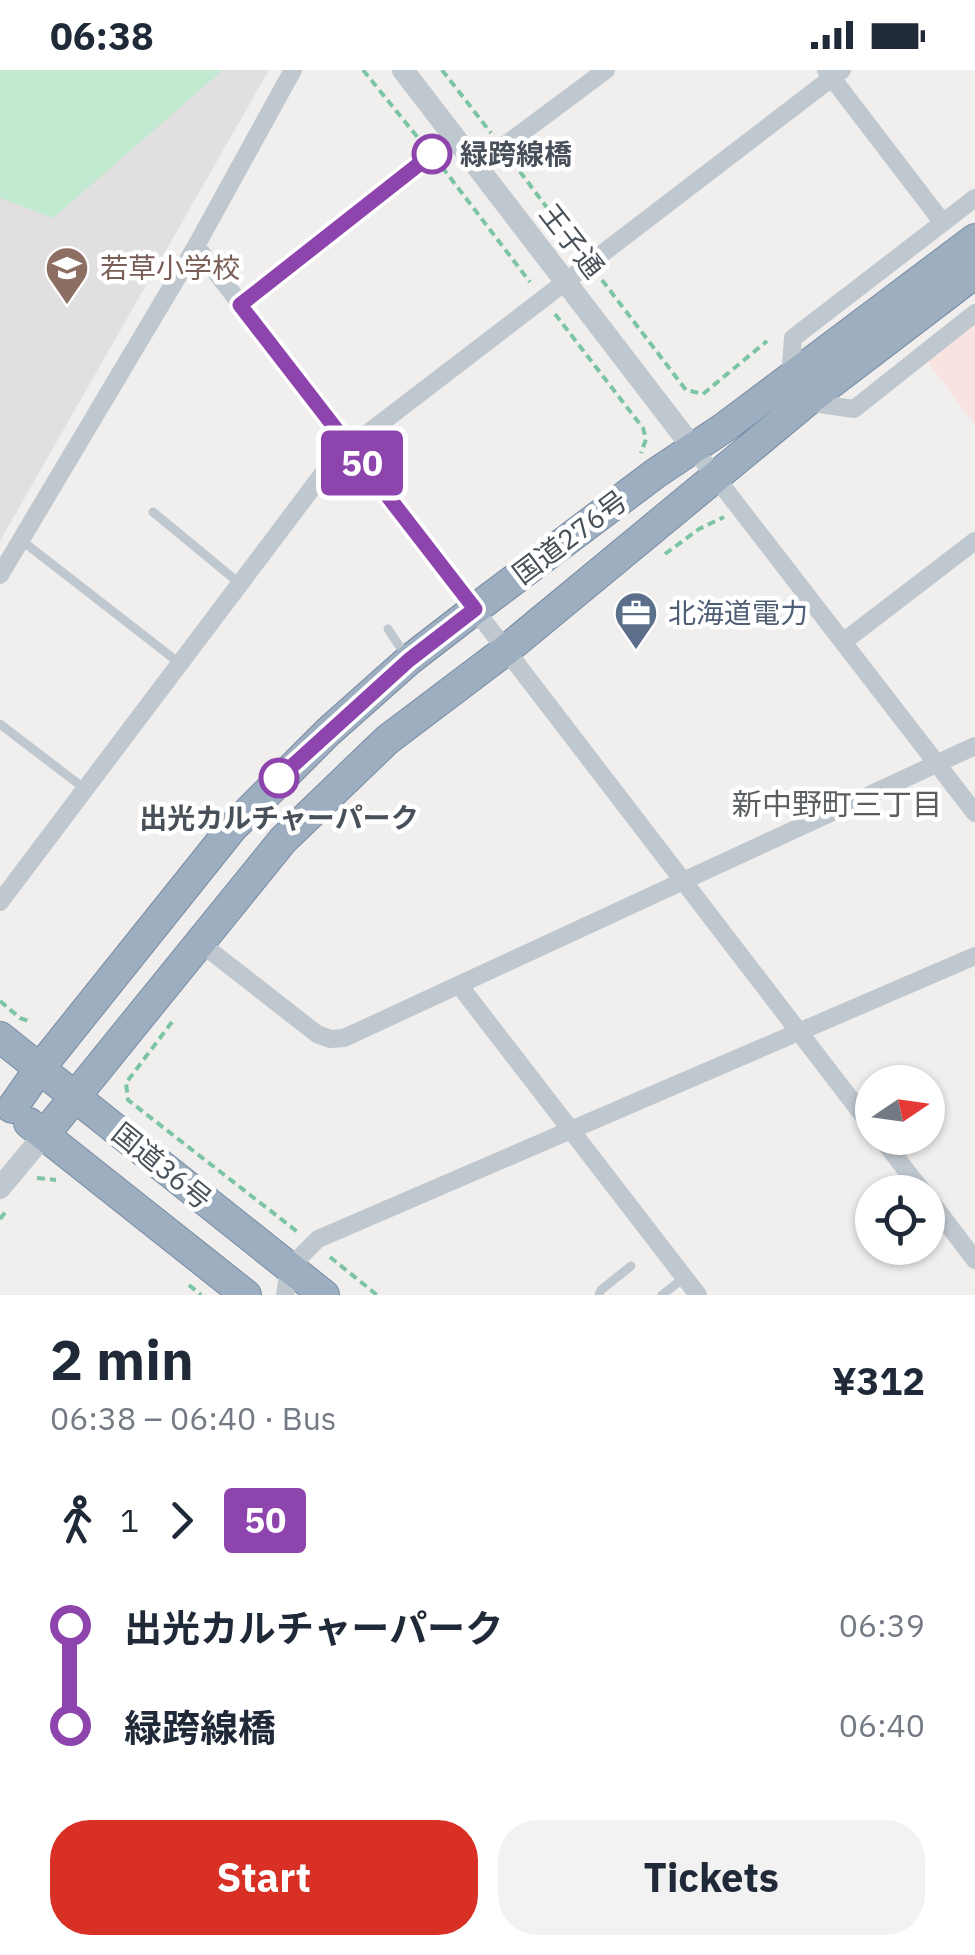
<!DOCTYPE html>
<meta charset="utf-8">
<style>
body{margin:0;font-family:"IBM Plex Sans","Noto Sans JP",sans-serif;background:#f2f2f3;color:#1f2937;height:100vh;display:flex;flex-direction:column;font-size:38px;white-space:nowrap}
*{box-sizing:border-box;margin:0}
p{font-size:32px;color:#747a83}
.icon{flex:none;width:55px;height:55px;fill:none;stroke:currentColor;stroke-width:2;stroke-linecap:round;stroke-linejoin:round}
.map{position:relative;height:1225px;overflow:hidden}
.panel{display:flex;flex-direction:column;background:#fff;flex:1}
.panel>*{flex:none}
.badge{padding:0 20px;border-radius:8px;font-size:35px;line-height:65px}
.needle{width:65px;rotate:77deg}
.tools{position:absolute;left:855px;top:995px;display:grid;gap:20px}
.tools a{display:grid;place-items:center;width:90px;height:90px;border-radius:50%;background:#fff;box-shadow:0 2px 8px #0004;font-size:50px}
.map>.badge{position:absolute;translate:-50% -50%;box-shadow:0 0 0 5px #fff}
.legs{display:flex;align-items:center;gap:15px;height:110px;padding:0 50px;font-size:32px}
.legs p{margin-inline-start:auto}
.overview{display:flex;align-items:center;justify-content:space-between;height:170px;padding:0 50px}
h1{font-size:55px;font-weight:700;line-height:75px}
.action{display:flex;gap:20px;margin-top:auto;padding:20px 50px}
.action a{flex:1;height:115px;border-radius:40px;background:#d93025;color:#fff;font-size:40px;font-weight:700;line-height:115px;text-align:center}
.action a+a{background:#f2f2f3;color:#1f2937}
ul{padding:0 50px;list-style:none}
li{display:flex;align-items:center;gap:35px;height:100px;font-size:38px}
li i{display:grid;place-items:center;width:15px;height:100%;margin:0 12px;background:currentColor}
li i::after{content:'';width:25px;height:25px;margin:-12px;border:8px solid;border-radius:50%;background:#fff}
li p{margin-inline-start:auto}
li:first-child i{background:linear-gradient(#0000 50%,currentColor 0)}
li:last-child i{background:linear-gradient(currentColor 50%,#0000 0)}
.status{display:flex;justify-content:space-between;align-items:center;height:70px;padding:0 50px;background:#fff;direction:ltr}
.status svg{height:28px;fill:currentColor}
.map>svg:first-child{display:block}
.education{fill:#e1dfdf}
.medical{fill:#f8e3e1}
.green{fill:#c1ead1}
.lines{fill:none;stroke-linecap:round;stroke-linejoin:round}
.trunk-casing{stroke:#768ca4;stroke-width:32}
.path{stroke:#7cc5a2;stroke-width:4;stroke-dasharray:8 5;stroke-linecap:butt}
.service{stroke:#c0c8cf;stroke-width:9}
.minor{stroke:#c0c8cf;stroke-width:18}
.tertiary{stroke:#c0c8cf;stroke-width:22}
.trunk{stroke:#9eaec1;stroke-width:30}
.line-1-casing{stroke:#fff;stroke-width:22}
.line-1{stroke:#8e44ad;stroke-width:15}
.stop-1-dot{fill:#fff;stroke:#8e44ad;stroke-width:5}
.labels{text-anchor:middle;stroke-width:9;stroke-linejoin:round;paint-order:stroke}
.stop-label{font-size:28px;font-weight:bold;fill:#48515a;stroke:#fff;text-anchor:start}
.street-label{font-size:28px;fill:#48515a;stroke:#fff}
.education-label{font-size:28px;fill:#785e54;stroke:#fff;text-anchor:start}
.service-label{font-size:28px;fill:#4e5e75;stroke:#fff;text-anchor:start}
.neighbourhood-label{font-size:30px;fill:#5b5f62;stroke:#fff}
</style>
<div class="status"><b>06:38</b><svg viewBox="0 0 49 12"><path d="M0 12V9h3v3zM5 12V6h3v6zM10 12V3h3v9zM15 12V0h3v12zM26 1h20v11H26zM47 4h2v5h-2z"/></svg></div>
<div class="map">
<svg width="975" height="1225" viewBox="0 0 975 1225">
<rect width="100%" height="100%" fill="#f1eeee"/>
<path class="education" d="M 0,0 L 269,0 L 0,471 Z"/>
<path class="medical" d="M 975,252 L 975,355 L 926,289 Z"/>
<path class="green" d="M 0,0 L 223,0 L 53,148 L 0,128 Z"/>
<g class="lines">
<g class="trunk-casing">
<path id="trunk" d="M 0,967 L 324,1225
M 12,1038 L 40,998 L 232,758 L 328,662 L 409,590 L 475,539 L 656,403 L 725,357 L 975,169
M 29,1053 L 246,1225
M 44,1065 L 283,770 L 387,670 L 506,580 L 806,332 L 975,203"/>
</g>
<path class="path" d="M 363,0 L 423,74
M 442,0 L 491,63
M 512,91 L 578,179
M 442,97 L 530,212
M 602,210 L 686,320 L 703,324 L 767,271
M 555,244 L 643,358 L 646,369 L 641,383
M 665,484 L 699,459 L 724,447
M 0,931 L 20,948 L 31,952
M 172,952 L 126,1013 L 128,1030 L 299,1163
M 37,1108 L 56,1110
M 0,1149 L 7,1140
M 330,1187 L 377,1225
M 189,1215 L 201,1225"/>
<path class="service" d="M 241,235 L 454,67
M 153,442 L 239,513
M 21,470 L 178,592
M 388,559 L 406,586
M 0,654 L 85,719
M 599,1225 L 601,1220 L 631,1196
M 662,1225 L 685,1207"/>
<path class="minor" d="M 826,0 L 943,153
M 477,96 L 606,0
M 196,176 L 872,1057
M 790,308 L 793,268 L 975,128
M 806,332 L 854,339 L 975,243
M 693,378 L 975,743
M 0,505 L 196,176 L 293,0
M 843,572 L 975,471
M 0,832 L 334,389 L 842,0
M 199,872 L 317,964 L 330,969 L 344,968 L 975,676
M 459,915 L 698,1225
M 881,1068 L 923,1122
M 928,1128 L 975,1190
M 285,1225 L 289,1198 L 318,1169 L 975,886"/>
<path class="tertiary" d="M 403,0 L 693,378
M 0,1118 L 44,1065"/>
<use href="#trunk" class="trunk"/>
</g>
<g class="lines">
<g class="line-1-casing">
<path id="line-1" d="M 279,708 L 409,590 L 475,539 L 240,235 L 432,84"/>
</g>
<use href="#line-1" class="line-1"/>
</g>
<defs>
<g id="school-pin" transform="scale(2.25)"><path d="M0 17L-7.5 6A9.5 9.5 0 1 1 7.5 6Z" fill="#8d6e63" stroke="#fff"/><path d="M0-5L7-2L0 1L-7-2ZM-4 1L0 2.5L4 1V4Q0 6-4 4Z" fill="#fff"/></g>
<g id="office-pin" transform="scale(2.25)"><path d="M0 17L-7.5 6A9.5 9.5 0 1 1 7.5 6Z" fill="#5c6f8a" stroke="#fff"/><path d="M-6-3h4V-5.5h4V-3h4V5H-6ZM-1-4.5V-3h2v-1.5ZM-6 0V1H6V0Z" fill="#fff"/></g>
</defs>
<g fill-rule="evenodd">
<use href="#school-pin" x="67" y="198"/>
<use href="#office-pin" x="636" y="543"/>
</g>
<g class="stop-1-dot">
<circle cx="432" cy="84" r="18"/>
<circle cx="279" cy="708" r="18"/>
</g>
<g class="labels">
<g class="stop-label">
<text x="460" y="94">緑跨線橋</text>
<text x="279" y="758" text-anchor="middle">出光カルチャーパーク</text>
</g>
<g class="street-label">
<text transform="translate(572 171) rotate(52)" y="10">王子通</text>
<text transform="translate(570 467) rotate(-37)" y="10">国道276号</text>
<text transform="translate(162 1096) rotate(39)" y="10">国道36号</text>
</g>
<g class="education-label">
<text x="100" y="208">若草小学校</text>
</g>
<g class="service-label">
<text x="668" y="553">北海道電力</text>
</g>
<g class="neighbourhood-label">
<text x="837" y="745">新中野町三丁目</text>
</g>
</g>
</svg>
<div class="tools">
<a><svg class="needle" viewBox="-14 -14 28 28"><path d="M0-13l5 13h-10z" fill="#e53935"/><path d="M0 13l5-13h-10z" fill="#747a83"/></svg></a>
<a><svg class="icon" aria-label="locate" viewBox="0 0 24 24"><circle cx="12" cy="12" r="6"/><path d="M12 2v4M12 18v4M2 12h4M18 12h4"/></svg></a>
</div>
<b class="badge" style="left:362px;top:393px;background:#8e44ad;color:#fff">50</b>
</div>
<section class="panel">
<div class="overview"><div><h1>2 min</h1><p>06:38 – 06:40 · Bus</p></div><b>¥312</b></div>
<div class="legs"><svg class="icon" aria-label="walk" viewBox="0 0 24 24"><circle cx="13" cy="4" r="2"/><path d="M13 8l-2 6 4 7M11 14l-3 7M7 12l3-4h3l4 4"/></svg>1<svg class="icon" aria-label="forward" viewBox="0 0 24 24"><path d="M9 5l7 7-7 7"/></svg><b class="badge" style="background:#8e44ad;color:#fff">50</b></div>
<ul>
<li><i style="color:#8e44ad"></i><b>出光カルチャーパーク</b><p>06:39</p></li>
<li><i style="color:#8e44ad"></i><b>緑跨線橋</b><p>06:40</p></li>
</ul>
<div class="action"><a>Start</a><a>Tickets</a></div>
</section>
